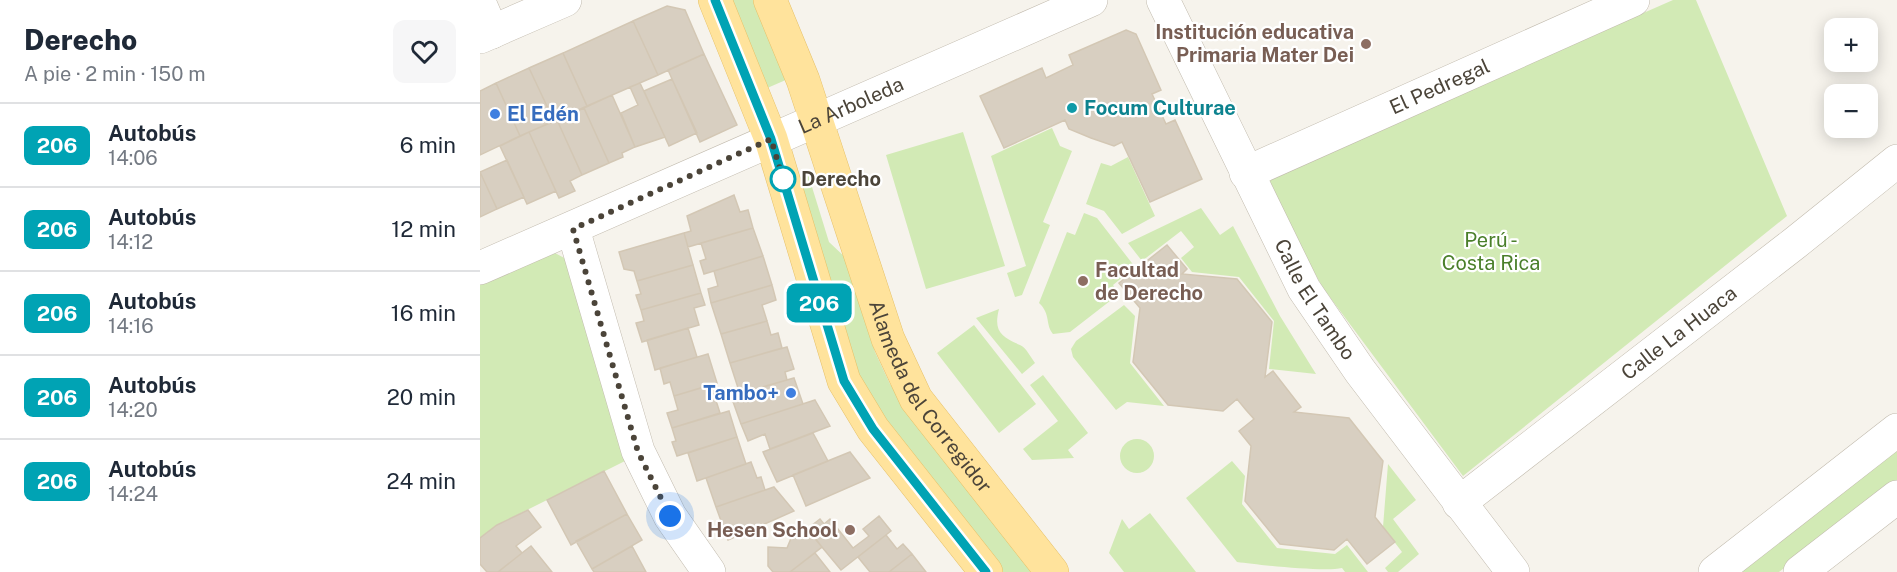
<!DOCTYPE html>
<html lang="es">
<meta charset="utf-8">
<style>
body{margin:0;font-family:"Public Sans",sans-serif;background:#f6f6f7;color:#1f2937;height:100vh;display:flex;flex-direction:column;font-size:22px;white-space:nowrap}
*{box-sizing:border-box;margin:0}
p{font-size:20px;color:#747a83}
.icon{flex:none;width:33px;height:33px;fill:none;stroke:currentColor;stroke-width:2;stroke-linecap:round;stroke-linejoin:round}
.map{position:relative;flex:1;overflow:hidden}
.drawer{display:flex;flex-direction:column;background:#fff;width:480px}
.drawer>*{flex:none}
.badge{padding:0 12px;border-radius:9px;font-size:21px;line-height:39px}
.controls{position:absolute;left:1344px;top:18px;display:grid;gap:12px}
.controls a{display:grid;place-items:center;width:54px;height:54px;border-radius:12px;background:#fff;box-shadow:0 3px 15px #0003;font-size:30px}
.you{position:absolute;width:30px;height:30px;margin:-15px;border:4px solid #fff;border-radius:50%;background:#1a73e8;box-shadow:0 0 0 9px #1a73e833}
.map>.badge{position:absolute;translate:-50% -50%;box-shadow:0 0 0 3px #fff}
.round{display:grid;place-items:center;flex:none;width:63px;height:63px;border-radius:12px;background:#f6f6f7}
.headline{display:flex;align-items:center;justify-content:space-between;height:102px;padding:0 24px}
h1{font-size:28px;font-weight:800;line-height:45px}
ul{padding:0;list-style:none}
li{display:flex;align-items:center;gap:18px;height:84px;padding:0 24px;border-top:2px solid #e0e1e3}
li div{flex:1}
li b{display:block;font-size:22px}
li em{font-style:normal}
li .badge{min-width:66px;font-weight:700;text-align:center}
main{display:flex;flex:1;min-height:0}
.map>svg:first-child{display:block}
.green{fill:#d2eab5}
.building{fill:#d8cfc1;stroke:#d3c7b4;stroke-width:1.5}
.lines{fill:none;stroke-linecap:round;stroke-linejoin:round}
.minor-casing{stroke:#c2bbae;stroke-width:34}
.major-casing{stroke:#e6c16a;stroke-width:34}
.minor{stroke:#fff;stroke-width:33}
.major{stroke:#ffe39c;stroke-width:33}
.line-casing{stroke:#fff;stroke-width:14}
.line{stroke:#00a3b4;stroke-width:9}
.walk{stroke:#4b4439;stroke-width:6;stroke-dasharray:0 10.8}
.education-dot{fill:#8d6e63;stroke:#fff;stroke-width:2}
.culture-dot{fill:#0f9aa8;stroke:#fff;stroke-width:2}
.shop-dot{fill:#3f7fe0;stroke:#fff;stroke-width:2}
.stop-dot{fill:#fff;stroke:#00a3b4;stroke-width:3}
.labels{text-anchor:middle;stroke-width:4.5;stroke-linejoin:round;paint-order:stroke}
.education-label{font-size:20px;font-weight:bold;fill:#785e54;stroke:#fff;text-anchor:end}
.street-label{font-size:20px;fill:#4b4439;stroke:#fff}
.culture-label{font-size:20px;font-weight:bold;fill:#0d838f;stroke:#fff;text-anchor:start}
.shop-label{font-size:20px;font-weight:bold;fill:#366cbe;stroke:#fff;text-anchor:start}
.stop-label{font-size:20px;font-weight:bold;fill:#4b4439;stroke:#fff;text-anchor:start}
.park-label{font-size:20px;fill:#4a7f2a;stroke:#fff}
</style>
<main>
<section class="drawer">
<div class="headline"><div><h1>Derecho</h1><p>A pie · 2 min · 150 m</p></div><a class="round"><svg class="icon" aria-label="heart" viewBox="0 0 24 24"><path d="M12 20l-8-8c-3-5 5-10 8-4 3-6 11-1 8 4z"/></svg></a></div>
<ul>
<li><span class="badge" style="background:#00a3b4;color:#fff">206</span><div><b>Autobús</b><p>14:06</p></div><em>6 min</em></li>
<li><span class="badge" style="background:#00a3b4;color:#fff">206</span><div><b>Autobús</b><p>14:12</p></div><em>12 min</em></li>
<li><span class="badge" style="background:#00a3b4;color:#fff">206</span><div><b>Autobús</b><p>14:16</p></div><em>16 min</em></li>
<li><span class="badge" style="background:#00a3b4;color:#fff">206</span><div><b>Autobús</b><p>14:20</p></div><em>20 min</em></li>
<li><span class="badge" style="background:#00a3b4;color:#fff">206</span><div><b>Autobús</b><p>14:24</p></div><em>24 min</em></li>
</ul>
</section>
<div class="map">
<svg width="1417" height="572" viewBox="0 0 1417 572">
<rect width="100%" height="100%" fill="#f6f3ec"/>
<path class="green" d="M 249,0 L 275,0 L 308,79 L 285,89 Z
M 1193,0 L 1216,0 L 1307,216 L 983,476 L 843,288 L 783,180 Z
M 572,128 L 580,146 L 592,151 L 563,222 L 570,225 L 542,295 L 535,297 L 527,273 L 546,266 L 511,156 Z
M 483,132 L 525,266 L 446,289 L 406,155 Z
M 648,157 L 675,216 L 642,234 L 624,211 L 606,204 L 621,163 L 631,166 Z
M 328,174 L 349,242 L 367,259 L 395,352 L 410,384 L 557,572 L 522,572 L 382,392 L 314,179 Z
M 721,208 L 740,235 L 753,226 L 800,316 L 836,374 L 789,369 L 794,321 L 759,277 L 712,272 L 701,258 L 714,247 L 701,231 L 662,261 L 648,243 Z
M 604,213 L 617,218 L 655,267 L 633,285 L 639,294 L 590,332 L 573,334 C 565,325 571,314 559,303 L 587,232 L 595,235 Z
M 75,253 L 88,260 L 147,460 L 17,525 L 0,538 L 0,282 Z
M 644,305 L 655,316 L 650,363 L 684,406 L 647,402 L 636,410 L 593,357 L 591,349 L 596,341 Z
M 519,309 C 513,332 522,337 540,345 C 546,347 551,358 555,363 L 542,374 L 496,318 Z
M 494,325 L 556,404 L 519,433 L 457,353 Z
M 563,375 L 608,433 L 588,450 L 594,458 L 552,460 L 543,449 L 578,421 L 550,385 Z
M640 456a17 17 0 1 1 34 0a17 17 0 1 1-34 0Z
M 1417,445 L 1417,480 L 1299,572 L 1255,572 Z
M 752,461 L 765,476 L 762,504 L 797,548 L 855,554 L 867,545 L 888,572 L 865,572 L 862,568 C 845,572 779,565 757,562 L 706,498 Z
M 908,464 L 936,500 L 913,519 L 939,554 L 918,572 L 908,572 L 905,568 L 922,552 L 903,527 Z
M 670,513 L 716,572 L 644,572 L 629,553 L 642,519 L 649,529 Z"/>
<path class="building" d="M 187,6 L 205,10 L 224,54 L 178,75 L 153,21 Z
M 153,21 L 178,75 L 107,106 L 83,53 Z
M 646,30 L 656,34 L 681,90 L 672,94 L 686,124 L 695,120 L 722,179 L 670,202 L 642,142 L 634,146 L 611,138 L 589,129 L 585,120 L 524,148 L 500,96 L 562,68 L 566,78 L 593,65 L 589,55 Z
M 83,53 L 107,106 L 74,121 L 49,68 Z
M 224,54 L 257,125 L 220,142 L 188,70 Z
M 49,68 L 74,121 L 40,136 L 16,83 Z
M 192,79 L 217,133 L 189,146 L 164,91 Z
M 16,83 L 40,136 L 0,155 L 0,91 Z
M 160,83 L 185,137 L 155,147 L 141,113 L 158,105 L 150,87 Z
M 132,95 L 155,147 L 142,153 L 143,157 L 129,163 L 104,108 Z
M 104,108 L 129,163 L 102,175 L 77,120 Z
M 77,120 L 102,175 L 90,181 L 95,191 L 79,198 L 49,132 Z
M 49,132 L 76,191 L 47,204 L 20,146 Z
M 27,160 L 44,197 L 17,209 L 0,172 Z
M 0,172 L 17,209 L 0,217 Z
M 254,195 L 260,212 L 268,210 L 273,228 L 208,247 L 204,233 L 211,231 L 207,216 Z
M 273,228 L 283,256 L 224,274 L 220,261 L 226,259 L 221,243 Z
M 204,233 L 213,265 L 157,281 L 154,271 L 144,269 L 139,252 Z
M 687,245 L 707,269 L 702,274 L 757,279 L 792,322 L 785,377 L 793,371 L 821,407 L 814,412 L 869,418 L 903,461 L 895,517 L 915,542 L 887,564 L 867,539 L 854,550 L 800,544 L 765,501 L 771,446 L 759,431 L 774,419 L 766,410 L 757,399 L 743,411 L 688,405 L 653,362 L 660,308 L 639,283 Z
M 283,256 L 292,285 L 231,303 L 228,289 L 238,286 L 234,271 Z
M 213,265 L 221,293 L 161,310 L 156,295 L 161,294 L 157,281 Z
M 292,285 L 296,300 L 282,305 L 287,321 L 241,334 L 231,303 Z
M 221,293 L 225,305 L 214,308 L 219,325 L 162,342 L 156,323 L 164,321 L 161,310 Z
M 287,321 L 291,335 L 298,333 L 302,348 L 250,363 L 241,334 Z
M 208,328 L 217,357 L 175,370 L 167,340 Z
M 307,347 L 314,369 L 305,372 L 307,380 L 260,394 L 250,363 Z
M 228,354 L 237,383 L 194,396 L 190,382 L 184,384 L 180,368 Z
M 314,378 L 323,404 L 261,424 L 251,396 Z
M 231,385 L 240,413 L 192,428 L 187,413 L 198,410 L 194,396 Z
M 335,400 L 350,426 L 290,449 L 285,434 L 268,441 L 261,424 Z
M 249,411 L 257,437 L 197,456 L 192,442 L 196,441 L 192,428 Z
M 333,433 L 348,461 L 297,482 L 283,452 Z
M 257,437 L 266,464 L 217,481 L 208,453 Z
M 370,452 L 390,478 L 326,506 L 313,475 Z
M 271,462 L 277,478 L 281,477 L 285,490 L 236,507 L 226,478 Z
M 124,471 L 147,514 L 91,545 L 67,500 Z
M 294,487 L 314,511 L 248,540 L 236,507 Z
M 48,510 L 61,527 L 36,546 L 42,553 L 18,572 L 7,572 L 0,564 L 0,538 L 17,525 Z
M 147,514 L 162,540 L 112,569 L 96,541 Z
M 399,516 L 411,531 L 361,570 L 327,529 L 340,519 L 344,524 L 350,519 L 373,548 L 389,536 L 383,529 Z
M 326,526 L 342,547 L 310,572 L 293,572 L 288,566 L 288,547 L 307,548 L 314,531 Z
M 406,535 L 417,549 L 423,544 L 432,554 L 409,572 L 390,572 L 378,557 Z
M 51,546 L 72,572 L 18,572 L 42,553 Z
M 152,546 L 166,572 L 114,572 L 112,569 Z
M 335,553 L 350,572 L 310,572 Z
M 432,554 L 446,572 L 409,572 Z"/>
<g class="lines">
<g class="minor-casing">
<g id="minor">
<path id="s1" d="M 683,0 L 824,289 L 880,371 L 1033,572"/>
<path d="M 0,4 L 12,32"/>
<path d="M 0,37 L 85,0"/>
<path id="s2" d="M 766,173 L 1153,0"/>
<path d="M 93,229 L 158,451 L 190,516 L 229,572"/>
<path id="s3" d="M 0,268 L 611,0"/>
<path id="s4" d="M 979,503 L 1315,243 L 1417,161"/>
<path d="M 1235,572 L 1417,430"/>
<path d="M 1320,572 L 1417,497"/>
</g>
</g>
<g class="major-casing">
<g id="major">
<path d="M 235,0 L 291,139 L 364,381 L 393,429 L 506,572"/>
<path id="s5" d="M 290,0 L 323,80 L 408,339 L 436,399 L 572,572"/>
</g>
</g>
<use href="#minor" class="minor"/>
<use href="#major" class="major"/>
</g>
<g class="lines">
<g class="line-casing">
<path id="line" d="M 235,0 L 291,139 L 364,381 L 393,429 L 506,572"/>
</g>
<use href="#line" class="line"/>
<path class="walk" d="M 190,516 L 158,452 L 93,229 L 291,139 L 303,179"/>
</g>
<g class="education-dot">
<circle cx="886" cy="44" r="6"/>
<circle cx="603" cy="281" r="6"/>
<circle cx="370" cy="530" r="6"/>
</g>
<circle class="culture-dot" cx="592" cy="108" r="6"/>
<g class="shop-dot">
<circle cx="15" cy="114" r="6"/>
<circle cx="311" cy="393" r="6"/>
</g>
<circle class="stop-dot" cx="303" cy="179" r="12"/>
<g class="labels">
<g class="education-label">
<text x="874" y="39">Institución educativa<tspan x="874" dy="23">Primaria Mater Dei</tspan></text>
<text x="615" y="277" text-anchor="start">Facultad<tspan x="615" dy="23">de Derecho</tspan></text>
<text x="358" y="537">Hesen School</text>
</g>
<g class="street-label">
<text dy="7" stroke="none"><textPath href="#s2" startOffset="212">El Pedregal</textPath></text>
<text dy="7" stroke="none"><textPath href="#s3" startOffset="405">La Arboleda</textPath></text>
<text dy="7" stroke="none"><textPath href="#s1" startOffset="336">Calle El Tambo</textPath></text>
<text dy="7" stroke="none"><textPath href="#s4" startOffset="278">Calle La Huaca</textPath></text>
<text dy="7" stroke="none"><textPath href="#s5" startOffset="430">Alameda del Corregidor</textPath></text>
</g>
<g class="culture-label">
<text x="604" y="115">Focum Culturae</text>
</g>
<g class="shop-label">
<text x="27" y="121">El Edén</text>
<text x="299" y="400" text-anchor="end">Tambo+</text>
</g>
<g class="stop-label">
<text x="321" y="186">Derecho</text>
</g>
<g class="park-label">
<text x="1011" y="247">Perú -<tspan x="1011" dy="23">Costa Rica</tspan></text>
</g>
</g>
</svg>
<div class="controls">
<a>+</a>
<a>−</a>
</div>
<div class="you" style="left:190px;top:516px"></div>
<b class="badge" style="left:339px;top:303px;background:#00a3b4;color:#fff">206</b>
</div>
</main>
